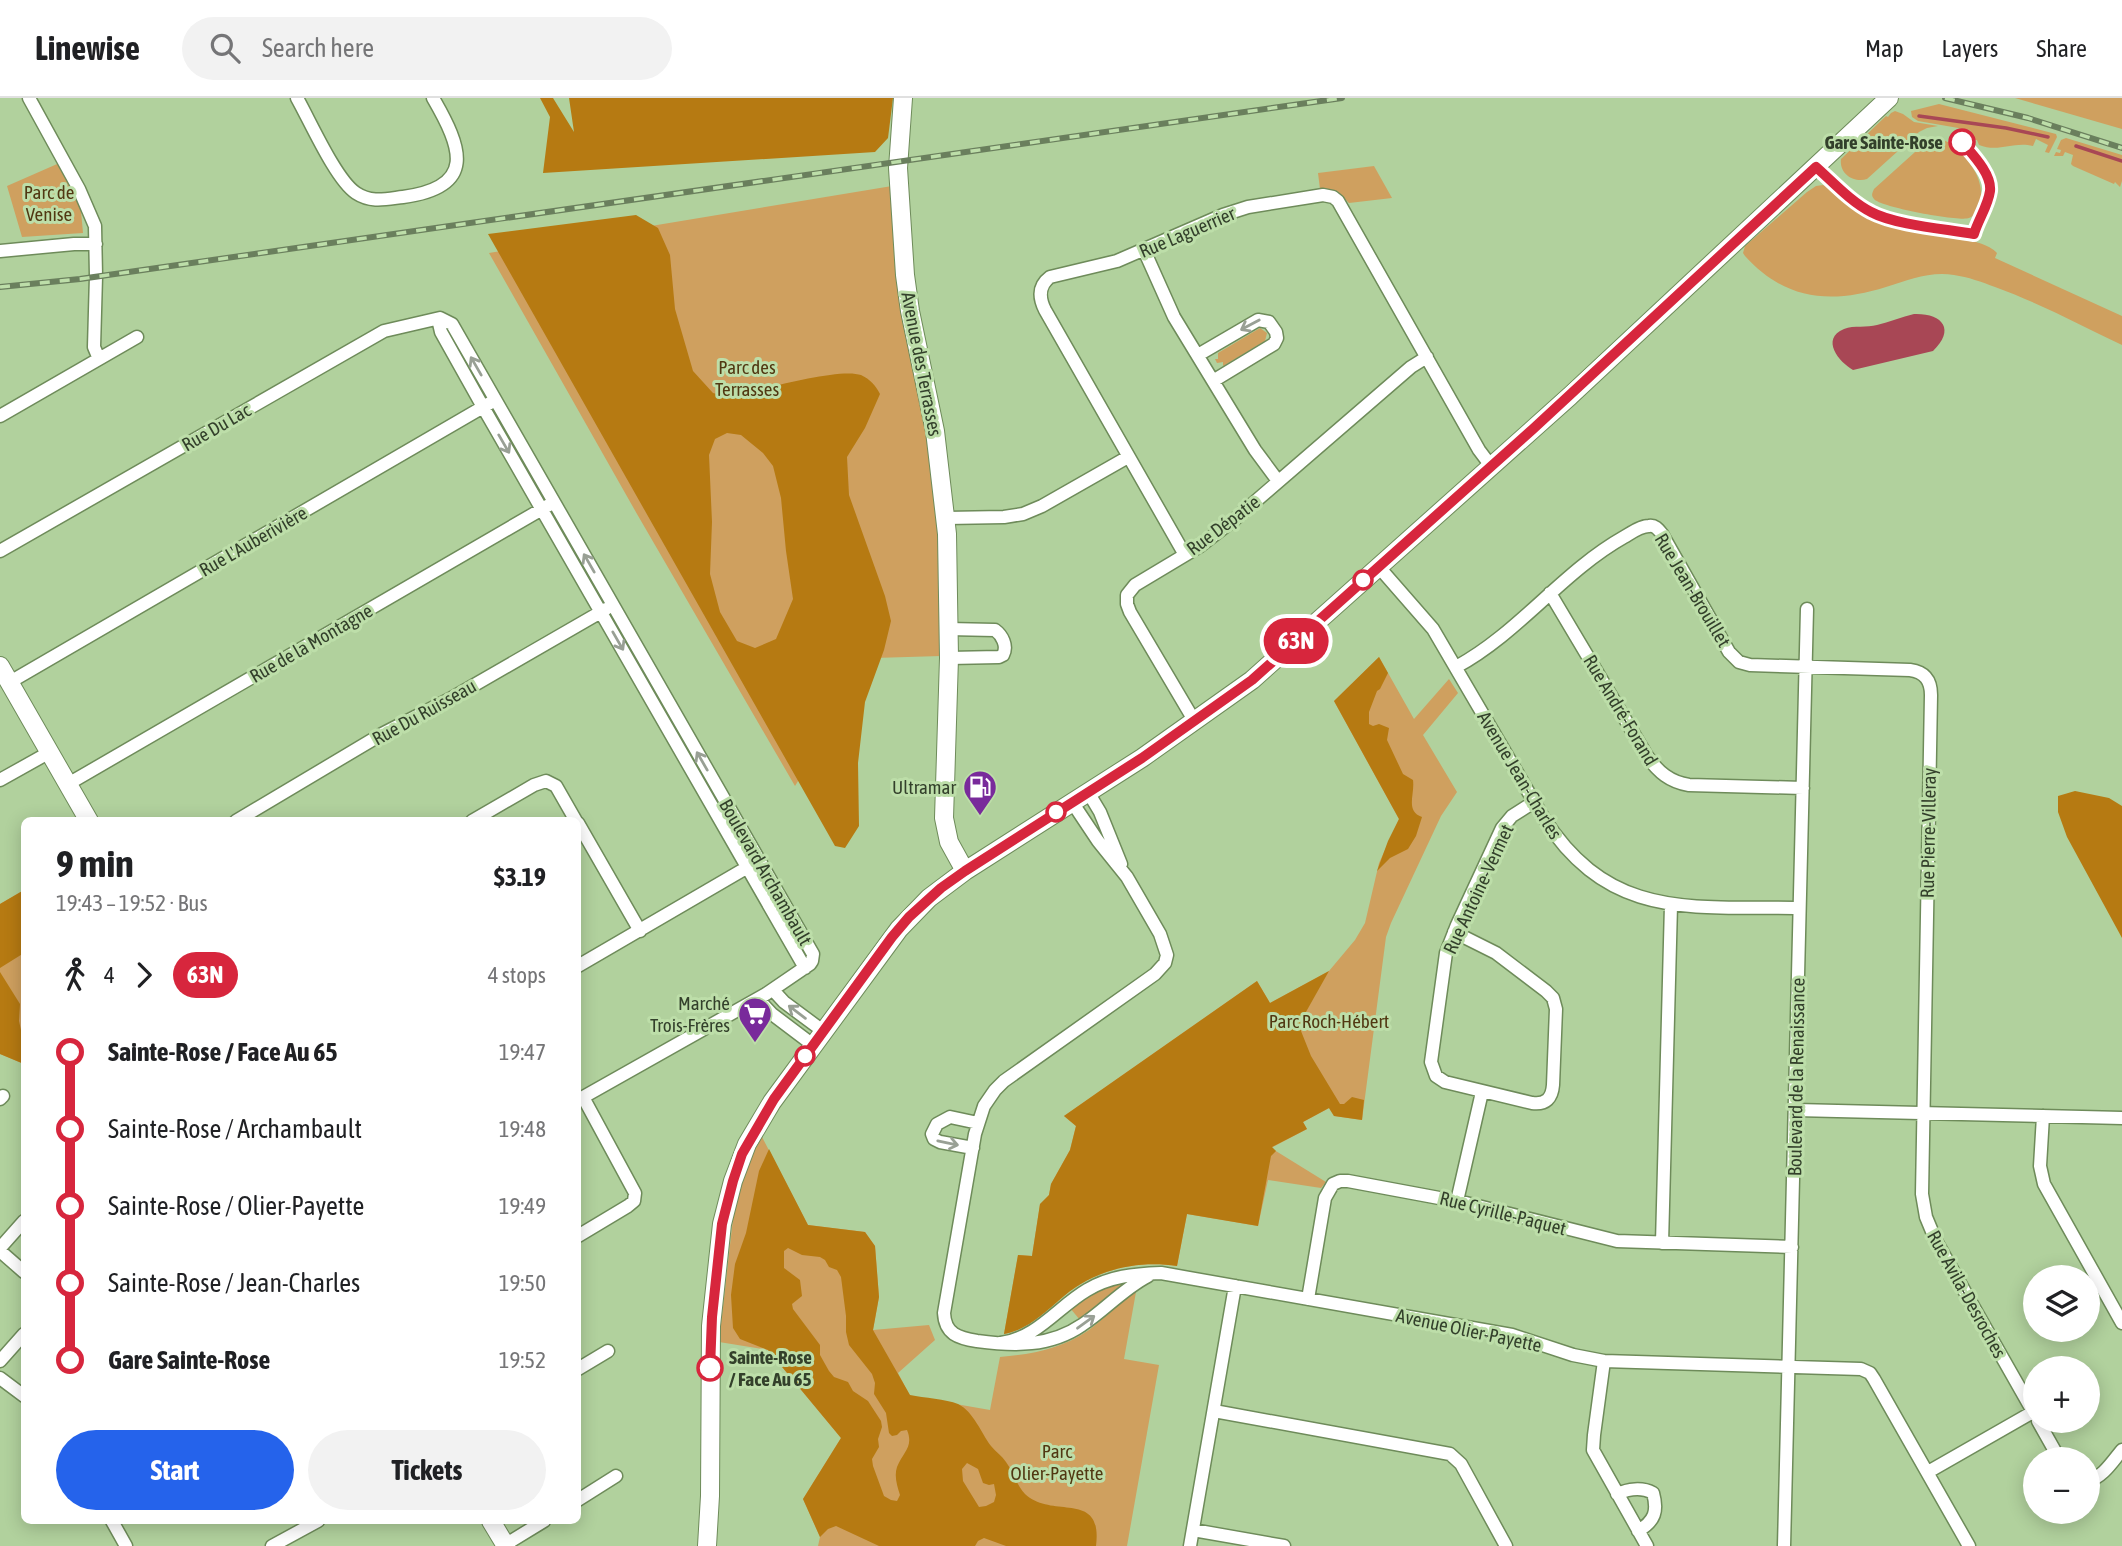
<!DOCTYPE html>
<meta charset="utf-8">
<style>
body{margin:0;font-family:"Asap Condensed",sans-serif;background:#f2f2f2;color:#202124;height:100vh;display:flex;flex-direction:column;font-size:26px;white-space:nowrap}
*{box-sizing:border-box;margin:0}
p{font-size:23px;color:#757577}
.icon{flex:none;width:38px;height:38px;fill:none;stroke:currentColor;stroke-width:2;stroke-linecap:round;stroke-linejoin:round}
.map{position:relative;flex:1;overflow:hidden}
.drawer{position:absolute;left:21px;top:719px;width:560px;height:707px;display:flex;flex-direction:column;background:#fff;border-radius:10px;box-shadow:0 4px 18px #0003}
.drawer>*{flex:none}
.badge{padding:0 14px;border-radius:23px;font-size:24px;line-height:46px}
.fabs{position:absolute;left:2023px;top:1167px;display:grid;gap:14px}
.fabs a{display:grid;place-items:center;width:77px;height:77px;border-radius:50%;background:#fff;box-shadow:0 4px 18px #0003;font-size:35px}
.map>.badge{position:absolute;translate:-50% -50%;box-shadow:0 0 0 4px #fff}
.legs{display:flex;align-items:center;gap:10px;height:77px;padding:0 35px;font-size:23px}
.legs p{margin-inline-start:auto}
.overview{display:flex;align-items:center;justify-content:space-between;height:119px;padding:0 35px}
h1{font-size:38px;font-weight:700;line-height:52px}
.action{display:flex;gap:14px;margin-top:auto;padding:14px 35px}
.action a{flex:1;height:80px;border-radius:42px;background:#2563eb;color:#fff;font-size:28px;font-weight:700;line-height:80px;text-align:center}
.action a+a{background:#f2f2f2;color:#202124}
ul{padding:0 35px;list-style:none}
li{display:flex;align-items:center;gap:24px;height:77px;font-size:26px}
li i{display:grid;place-items:center;width:10px;height:100%;margin:0 9px;background:currentColor}
li i::after{content:'';width:18px;height:18px;margin:-9px;border:5px solid;border-radius:50%;background:#fff}
li p{margin-inline-start:auto}
li:first-child i{background:linear-gradient(#0000 50%,currentColor 0)}
li:last-child i{background:linear-gradient(currentColor 50%,#0000 0)}
header{display:flex;align-items:center;gap:42px;box-sizing:border-box;height:98px;padding:0 35px;background:#fff;border-bottom:2px solid #e0e0e0}
header strong{font-size:33px}
nav{display:flex;gap:38px;margin-inline-start:auto;font-size:24px}
.search{width:490px;height:63px;background:#f2f2f2;display:flex;align-items:center;gap:18px;box-sizing:border-box;padding:0 24px;border-radius:38px;color:#757577;font-size:26px}
.map>svg:first-child{display:block}
.green{fill:#cfa05f}
.forest{fill:#b67a12;fill-rule:evenodd}
.water{fill:#a84755}
.lines{fill:none;stroke-linecap:round;stroke-linejoin:round}
.stream{stroke:#a84755;stroke-width:3.5}
.street-casing{stroke:#6e8b5a;stroke-width:15}
.secondary-casing{stroke:#6e8b5a;stroke-width:20}
.street{stroke:#fff;stroke-width:12}
.secondary{stroke:#fff;stroke-width:18}
.rail-casing{stroke:#6a7f5d;stroke-width:6}
.rail{stroke:#bddea9;stroke-width:3.5;stroke-dasharray:10;stroke-linecap:butt}
.oneway{stroke:#99a095}
.line-1-casing{stroke:#fff;stroke-width:16}
.line-1{stroke:#d7263d;stroke-width:10}
.stop-1-dot{fill:#fff;stroke:#d7263d;stroke-width:3.5}
.labels{text-anchor:middle;stroke-width:6;stroke-linejoin:round;paint-order:stroke}
.stop-label{font-size:19px;font-weight:bold;fill:#33402b;stroke:#bddea9;text-anchor:end}
.park-label{font-size:19px;fill:#513812;stroke:#bddea9}
.street-label{font-size:19px;fill:#33402b;stroke:#bddea9}
.poi-label{font-size:19px;fill:#33402b;stroke:#bddea9;text-anchor:end}
</style>
<header>
<strong>Linewise</strong>
<div class="search"><svg class="icon" aria-label="search" viewBox="0 0 24 24"><circle cx="10" cy="10" r="6"/><path d="M15 15l6 6"/></svg>Search here</div>
<nav><a>Map</a><a>Layers</a><a>Share</a></nav>
</header>
<div class="map">
<svg width="2122" height="1448" viewBox="0 0 2122 1448">
<rect width="100%" height="100%" fill="#b1d19d"/>
<path class="green" d="M 2015,0 L 2122,0 L 2122,31 Z
M 1939,6 L 2056,36 L 2057,39 L 2049,55 L 2045,54 L 2048,47 L 2036,41 L 2033,48 C 2013,43 1999,55 1979,47 L 1977,42 L 1975,42 L 1970,32 L 1918,23 L 1912,19 L 1911,13 Z
M 1895,13 L 1903,16 L 1914,24 L 1938,28 L 1927,30 L 1919,34 L 1867,81 C 1854,85 1839,76 1841,61 L 1886,18 L 1888,19 L 1891,15 Z
M 2066,40 L 2122,57 L 2122,83 L 2120,89 L 2115,84 L 2114,86 L 2073,68 L 2071,66 L 2073,57 L 2065,54 L 2063,58 L 2054,58 L 2056,54 L 2060,55 L 2061,52 L 2057,51 L 2061,42 Z
M 1938,41 C 1954,43 1966,58 1974,72 C 1982,84 1987,113 1969,120 C 1960,124 1880,109 1874,101 C 1871,97 1872,96 1874,91 L 1925,45 Z
M 64,63 L 79,91 L 83,135 L 22,139 L 7,88 Z
M 1374,68 L 1392,100 L 1349,105 L 1337,93 L 1320,91 L 1318,75 Z
M 1823,87 C 1846,97 1860,119 1885,126 C 1908,131 1985,139 1997,155 L 1995,160 L 2122,218 L 2122,247 C 2080,227 2039,205 1995,189 C 1982,184 1968,179 1954,177 C 1930,173 1909,182 1886,189 C 1831,206 1786,203 1745,158 L 1743,155 L 1745,148 L 1807,94 L 1816,88 Z
M 892,88 L 904,222 L 909,251 L 924,311 L 938,437 L 941,558 L 874,560 L 795,688 L 637,416 L 489,155 Z
M 1260,230 L 1267,235 L 1265,243 L 1225,267 L 1223,268 L 1223,264 L 1217,265 L 1215,261 L 1218,261 L 1218,255 Z
M 1379,559 L 1414,621 L 1449,581 L 1458,595 L 1423,637 L 1457,694 L 1441,718 L 1391,825 L 1386,839 L 1362,1022 L 1334,1018 L 1329,1010 L 1303,1024 L 1307,1031 L 1271,1050 L 1326,1084 L 1321,1090 L 1268,1082 L 1258,1128 L 1187,1116 L 1177,1168 C 1136,1162 1095,1172 1064,1198 C 1046,1213 1028,1232 1004,1236 L 1018,1157 L 1032,1158 L 1040,1106 L 1049,1097 L 1051,1086 L 1070,1052 L 1076,1028 L 1064,1018 L 1257,883 L 1270,905 L 1329,873 L 1355,842 L 1365,825 L 1379,765 L 1399,721 L 1334,603 Z
M 24,792 L 24,966 L 0,956 L 0,806 Z
M 761,1037 L 808,1127 L 865,1134 L 875,1148 L 879,1199 L 873,1232 L 929,1227 L 935,1242 L 898,1275 L 910,1298 L 990,1312 L 1000,1259 C 1033,1256 1061,1251 1089,1232 C 1105,1220 1119,1205 1136,1194 L 1124,1261 L 1159,1267 L 1127,1448 L 818,1448 L 820,1439 L 803,1401 L 841,1340 L 768,1252 L 719,1244 L 734,1112 L 742,1081 Z
M 1130,1183 L 1080,1222 L 1070,1210 L 1103,1189 Z"/>
<path class="forest" d="M 540,0 L 553,0 L 574,34 L 569,0 L 893,0 L 888,40 L 875,54 L 543,75 L 550,19 Z
M 636,117 L 658,130 L 670,157 L 675,211 L 693,273 L 713,295 L 728,299 C 756,293 839,269 861,277 C 870,281 876,288 880,296 L 865,330 L 847,359 L 849,397 L 885,498 L 891,523 L 884,552 L 865,604 L 858,665 L 859,728 L 845,750 L 835,748 L 488,136 ZM 727,335 L 741,337 L 763,355 L 773,368 L 781,400 L 786,453 L 793,501 L 776,541 L 755,550 L 737,543 L 720,514 L 710,476 L 712,424 L 709,357 L 715,341 Z
M 1379,559 L 1388,575 L 1380,591 L 1377,593 L 1369,614 L 1369,626 L 1373,628 L 1379,626 L 1389,630 L 1387,642 L 1403,676 L 1413,682 C 1415,697 1405,713 1422,719 L 1416,738 L 1408,751 L 1390,760 L 1377,773 L 1388,743 L 1399,721 L 1334,603 Z
M 2075,693 L 2109,700 L 2122,708 L 2122,840 L 2067,739 L 2058,714 L 2058,698 Z
M 24,792 L 24,855 L 0,870 L 0,806 Z
M 1329,873 L 1302,921 L 1301,933 L 1311,958 L 1340,1006 L 1344,1006 L 1352,999 L 1364,1002 L 1362,1022 L 1334,1018 L 1329,1010 L 1303,1024 L 1307,1031 L 1272,1049 L 1276,1053 L 1271,1058 L 1258,1128 L 1187,1116 L 1177,1168 C 1136,1162 1095,1172 1064,1198 C 1046,1213 1028,1232 1004,1236 L 1018,1157 L 1032,1158 L 1040,1106 L 1049,1097 L 1051,1086 L 1070,1052 L 1076,1028 L 1064,1018 L 1257,883 L 1270,905 Z
M 0,874 L 20,906 L 19,923 L 21,932 L 24,938 L 24,966 L 0,956 Z
M 769,1051 L 808,1127 L 865,1134 L 875,1148 L 879,1199 L 873,1232 L 910,1297 C 924,1300 946,1301 958,1306 C 974,1314 981,1335 991,1348 C 996,1354 1002,1358 1006,1364 C 1014,1375 1016,1386 1025,1396 C 1053,1422 1103,1391 1096,1448 L 1006,1448 L 984,1440 L 978,1443 L 975,1448 L 879,1448 L 836,1428 L 828,1431 L 820,1439 L 803,1401 L 841,1340 L 768,1252 L 740,1241 L 733,1230 L 731,1197 L 735,1166 L 746,1135 L 759,1073 ZM 788,1150 L 802,1157 L 820,1159 L 825,1162 L 829,1169 L 837,1172 L 841,1179 L 846,1218 L 846,1234 L 849,1247 L 872,1276 L 875,1285 L 874,1296 L 886,1315 L 889,1335 L 892,1338 L 897,1337 L 901,1333 L 907,1332 C 914,1349 903,1354 897,1369 C 894,1378 897,1388 900,1397 L 897,1403 L 891,1402 L 884,1398 L 873,1368 L 872,1361 L 879,1349 L 878,1341 L 882,1329 L 881,1323 L 868,1303 L 853,1293 L 848,1284 L 834,1279 L 829,1273 L 820,1257 L 820,1247 L 793,1211 L 792,1206 L 802,1198 L 800,1182 L 784,1170 L 784,1153 ZM 967,1365 L 978,1371 L 983,1385 L 989,1387 L 994,1386 L 996,1397 L 994,1404 L 986,1408 L 979,1409 L 963,1383 L 962,1371 Z"/>
<path class="water" d="M 1914,216 C 1942,215 1956,231 1933,253 L 1853,272 C 1839,264 1820,241 1844,231 C 1854,227 1867,230 1877,227 C 1889,224 1902,219 1914,216 Z"/>
<g class="lines">
<path class="stream" d="M 1919,18 L 2006,30 L 2048,39
M 2076,48 L 2122,63"/>
<g class="street-casing">
<path id="street" d="M 29,0 L 79,91 L 95,128 L 96,178 L 94,249 L 99,261
M 297,0 C 310,23 336,82 356,95 C 371,105 386,101 403,99 C 477,89 462,50 433,0
M 1144,152 L 1174,219 L 1255,352 L 1278,383
M 0,153 L 74,146 L 96,146
M 438,221 L 441,234 L 483,309 L 805,870
M 1198,257 L 1258,222 L 1269,224 L 1276,234 L 1277,240 L 1274,246 L 1213,283
M 0,318 L 137,239
M 946,420 L 1004,419 L 1023,416 L 1042,408 L 1128,359
M 0,453 L 384,233 L 440,220 L 452,226 L 813,856 L 812,863 L 810,866 L 766,896 L 578,1002
M 1185,457 L 1045,212 C 1039,200 1038,188 1050,179 L 1117,163 L 1223,117 L 1248,109 L 1323,97 L 1333,99 L 1338,103 L 1479,352 L 1491,368
M 1378,468 L 1433,531 L 1543,719 C 1610,823 1690,808 1799,810
M 1550,495 L 1647,658 C 1658,674 1670,684 1689,687 L 1803,690
M 948,531 L 995,532 C 1002,537 1008,548 1003,557 L 999,559 L 949,560
M 1456,569 C 1519,535 1562,474 1624,439 C 1631,435 1640,428 1649,428 C 1655,427 1658,431 1662,436 L 1729,554 L 1739,564 L 1750,567 L 1910,572 C 1925,574 1931,583 1931,597 L 1922,1096 L 1926,1119 L 1936,1143 L 2035,1317
M 10,584 L 490,305
M 1195,624 L 1130,514 L 1127,506 L 1127,497 L 1135,487 L 1200,448 L 1235,421 L 1411,269 L 1427,259
M 0,682 L 50,654
M 68,686 L 549,407
M 1088,694 L 1100,714 L 1121,766
M 1072,704 L 1098,743 L 1127,779 L 1160,836 L 1167,857 L 1165,865 L 1155,876 L 1004,983 L 995,992 L 984,1008 L 975,1036 L 944,1215 C 945,1236 958,1240 977,1243 C 1014,1248 1050,1249 1082,1227 C 1105,1212 1123,1191 1148,1178
M 236,723 L 382,636 L 450,601 L 606,511
M 472,723 L 534,687 L 546,683 L 556,688 L 576,723
M 578,725 L 640,833
M 1454,834 L 1496,855 L 1546,893 L 1553,900 L 1556,911 L 1553,987 C 1552,1000 1546,1007 1532,1005 L 1445,984 L 1436,978 L 1431,964 L 1446,855 L 1457,827 L 1502,730 L 1512,718 L 1534,704
M 578,868 L 753,766
M 773,892 L 784,904 L 823,933
M 758,901 L 772,916 L 813,947
M 0,1001 L 3,998
M 1796,1012 L 2122,1020
M 2043,1018 L 2040,1068 L 2044,1086 L 2122,1225
M 973,1050 L 940,1044 L 934,1041 L 932,1036 L 937,1026 L 950,1019 L 978,1025
M 1457,1103 L 1482,994
M 578,1138 L 628,1108 L 634,1103 L 635,1095 L 583,999
M 1662,1145 L 1671,807
M 0,1150 L 24,1123
M 0,1153 L 24,1174
M 1308,1201 L 1325,1100 L 1333,1086 L 1340,1083 L 1348,1083 L 1466,1105 L 1617,1143 L 1792,1149
M 1001,1245 C 1037,1240 1058,1209 1087,1192 C 1110,1178 1135,1176 1161,1175 L 1512,1237 L 1573,1257 L 1604,1263 L 1861,1271 L 1870,1275 L 1874,1281 L 1969,1448
M 0,1263 L 24,1236
M 1604,1263 L 1594,1337 L 1593,1352 L 1647,1448
M 578,1271 L 608,1253
M 0,1280 L 24,1298
M 1214,1313 L 1450,1356 L 1461,1366 L 1506,1448
M 2038,1323 L 2060,1362
M 1928,1374 L 2033,1314
M 2088,1383 C 2103,1379 2112,1364 2122,1352
M 1617,1396 C 1628,1391 1642,1389 1653,1395 C 1658,1413 1655,1423 1638,1433
M 578,1402 L 616,1378
M 112,1423 L 126,1448
M 1193,1432 L 1284,1448
M 272,1448 L 318,1423
M 503,1448 L 544,1423
M 1190,1448 L 1235,1188
M 1784,1448 L 1807,511"/>
</g>
<g class="secondary-casing">
<path id="secondary" d="M 903,0 L 898,70 L 905,177 L 910,213 L 935,333 L 947,436 L 949,560 L 944,720 L 949,744 L 965,773
M 0,568 L 89,723
M 491,1423 L 506,1448
M 707,1448 L 710,1398 L 711,1228 L 722,1126 L 733,1083 L 747,1046 L 772,1004 L 899,831 L 929,800 L 965,773 L 1142,660 L 1252,582 L 1570,298 L 1889,0"/>
</g>
<use href="#street" class="street"/>
<use href="#secondary" class="secondary"/>
<g class="rail-casing">
<path id="rail" d="M 1945,0 L 2028,20 L 2122,50
M 0,189 L 80,181 L 1342,0"/>
</g>
<use href="#rail" class="rail"/>
</g>
<defs><path id="oneway-shaft" d="M-6 0H5M1.5-3L5.5 0L1.5 3" fill="none" stroke-width="1.6" stroke-linecap="round" stroke-linejoin="round" transform="scale(1.75)"/></defs>
<g class="oneway">
<use href="#oneway-shaft" transform="translate(1250 227) rotate(152)"/>
<use href="#oneway-shaft" transform="translate(476 268) rotate(-120)"/>
<use href="#oneway-shaft" transform="translate(504 346) rotate(60)"/>
<use href="#oneway-shaft" transform="translate(589 465) rotate(-120)"/>
<use href="#oneway-shaft" transform="translate(618 543) rotate(60)"/>
<use href="#oneway-shaft" transform="translate(702 663) rotate(-120)"/>
<use href="#oneway-shaft" transform="translate(797 914) rotate(-143)"/>
<use href="#oneway-shaft" transform="translate(948 1045) rotate(12)"/>
<use href="#oneway-shaft" transform="translate(1086 1224) rotate(-36)"/>
</g>
<g class="lines">
<g class="line-1-casing">
<path id="line-1" d="M 710,1270 L 712,1219 L 722,1126 L 733,1083 L 742,1056 L 774,1001 L 892,839 L 909,819 L 941,790 L 965,773 L 1142,660 L 1252,582 L 1533,331 L 1816,69 C 1833,84 1851,104 1871,114 C 1895,127 1946,131 1974,136 C 1978,122 1988,108 1990,93 C 1992,76 1972,56 1962,44"/>
</g>
<use href="#line-1" class="line-1"/>
</g>
<defs>
<g id="fuel-pin" transform="scale(1.75)"><path d="M0 17L-7.5 6A9.5 9.5 0 1 1 7.5 6Z" fill="#792a9b" stroke="#bddea9"/><path d="M-5.5-6h7V0h2V4h1.3V-2.5L3-4.5l.8-.8L6-3V5H2.5V1h-1V6h-7ZM-4.2-4.7v3.2H.2V-4.7Z" fill="#fff"/></g>
<g id="supermarket-pin" transform="scale(1.75)"><path d="M0 17L-7.5 6A9.5 9.5 0 1 1 7.5 6Z" fill="#792a9b" stroke="#bddea9"/><path d="M-6-5.5h2.5l.6 2H6L4.5 2H-2.5L-4.4-4H-6ZM-1.5 3.2a1.3 1.3 0 1 0 .1 0ZM3 3.2a1.3 1.3 0 1 0 .1 0Z" fill="#fff"/></g>
</defs>
<g fill-rule="evenodd">
<use href="#fuel-pin" x="980" y="689"/>
<use href="#supermarket-pin" x="755" y="916"/>
</g>
<g class="stop-1-dot">
<circle cx="1962" cy="44" r="12"/>
<circle cx="1363" cy="482" r="9"/>
<circle cx="1056" cy="714" r="9"/>
<circle cx="805" cy="958" r="9"/>
<circle cx="710" cy="1270" r="12"/>
</g>
<g class="labels">
<g class="stop-label">
<text x="1943" y="51">Gare Sainte-Rose</text>
<text x="729" y="1266" text-anchor="start">Sainte-Rose<tspan x="729" dy="22">/ Face Au 65</tspan></text>
</g>
<g class="park-label">
<text x="49" y="101">Parc de<tspan x="49" dy="22">Venise</tspan></text>
<text x="747" y="276">Parc des<tspan x="747" dy="22">Terrasses</tspan></text>
<text x="1329" y="930">Parc Roch-Hébert</text>
<text x="1057" y="1360">Parc<tspan x="1057" dy="22">Olier-Payette</tspan></text>
</g>
<g class="street-label">
<text transform="translate(1187 134) rotate(-23)" y="7">Rue Laguerrier</text>
<text transform="translate(922 266) rotate(79)" y="7">Avenue des Terrasses</text>
<text transform="translate(216 329) rotate(-30)" y="7">Rue Du Lac</text>
<text transform="translate(1223 427) rotate(-37)" y="7">Rue Dépatie</text>
<text transform="translate(253 443) rotate(-30)" y="7">Rue L'Auberivière</text>
<text transform="translate(1693 492) rotate(59)" y="7">Rue Jean-Brouillet</text>
<text transform="translate(311 545) rotate(-30)" y="7">Rue de la Montagne</text>
<text transform="translate(1621 612) rotate(59)" y="7">Rue André-Forand</text>
<text transform="translate(424 614) rotate(-29)" y="7">Rue Du Ruisseau</text>
<text transform="translate(1520 677) rotate(59)" y="7">Avenue Jean-Charles</text>
<text transform="translate(1928 735) rotate(-89)" y="7">Rue Pierre-Villeray</text>
<text transform="translate(766 774) rotate(60)" y="7">Boulevard Archambault</text>
<text transform="translate(1478 791) rotate(-65)" y="7">Rue Antoine-Vermet</text>
<text transform="translate(1796 979) rotate(-89)" y="7">Boulevard de la Renaissance</text>
<text transform="translate(1503 1115) rotate(14)" y="7">Rue Cyrille-Paquet</text>
<text transform="translate(1967 1196) rotate(61)" y="7">Rue Avila-Desroches</text>
<text transform="translate(1469 1232) rotate(12)" y="7">Avenue Olier-Payette</text>
</g>
<g class="poi-label">
<text x="956" y="696">Ultramar</text>
<text x="730" y="912">Marché<tspan x="730" dy="22">Trois-Frères</tspan></text>
</g>
</g>
</svg>
<div class="fabs">
<a><svg class="icon" aria-label="layers" viewBox="0 0 24 24"><path d="M12 4l9 5-9 5-9-5zM3 14l9 5 9-5"/></svg></a>
<a>+</a>
<a>−</a>
</div>
<b class="badge" style="left:1296px;top:543px;background:#d7263d;color:#fff">63N</b>
<section class="drawer">
<div class="overview"><div><h1>9 min</h1><p>19:43 – 19:52 · Bus</p></div><b>$3.19</b></div>
<div class="legs"><svg class="icon" aria-label="walk" viewBox="0 0 24 24"><circle cx="13" cy="4" r="2"/><path d="M13 8l-2 6 4 7M11 14l-3 7M7 12l3-4h3l4 4"/></svg>4<svg class="icon" aria-label="forward" viewBox="0 0 24 24"><path d="M9 5l7 7-7 7"/></svg><b class="badge" style="background:#d7263d;color:#fff">63N</b><p>4 stops</p></div>
<ul>
<li><i style="color:#d7263d"></i><b>Sainte-Rose / Face Au 65</b><p>19:47</p></li>
<li><i style="color:#d7263d"></i><span>Sainte-Rose / Archambault</span><p>19:48</p></li>
<li><i style="color:#d7263d"></i><span>Sainte-Rose / Olier-Payette</span><p>19:49</p></li>
<li><i style="color:#d7263d"></i><span>Sainte-Rose / Jean-Charles</span><p>19:50</p></li>
<li><i style="color:#d7263d"></i><b>Gare Sainte-Rose</b><p>19:52</p></li>
</ul>
<div class="action"><a>Start</a><a>Tickets</a></div>
</section>
</div>
